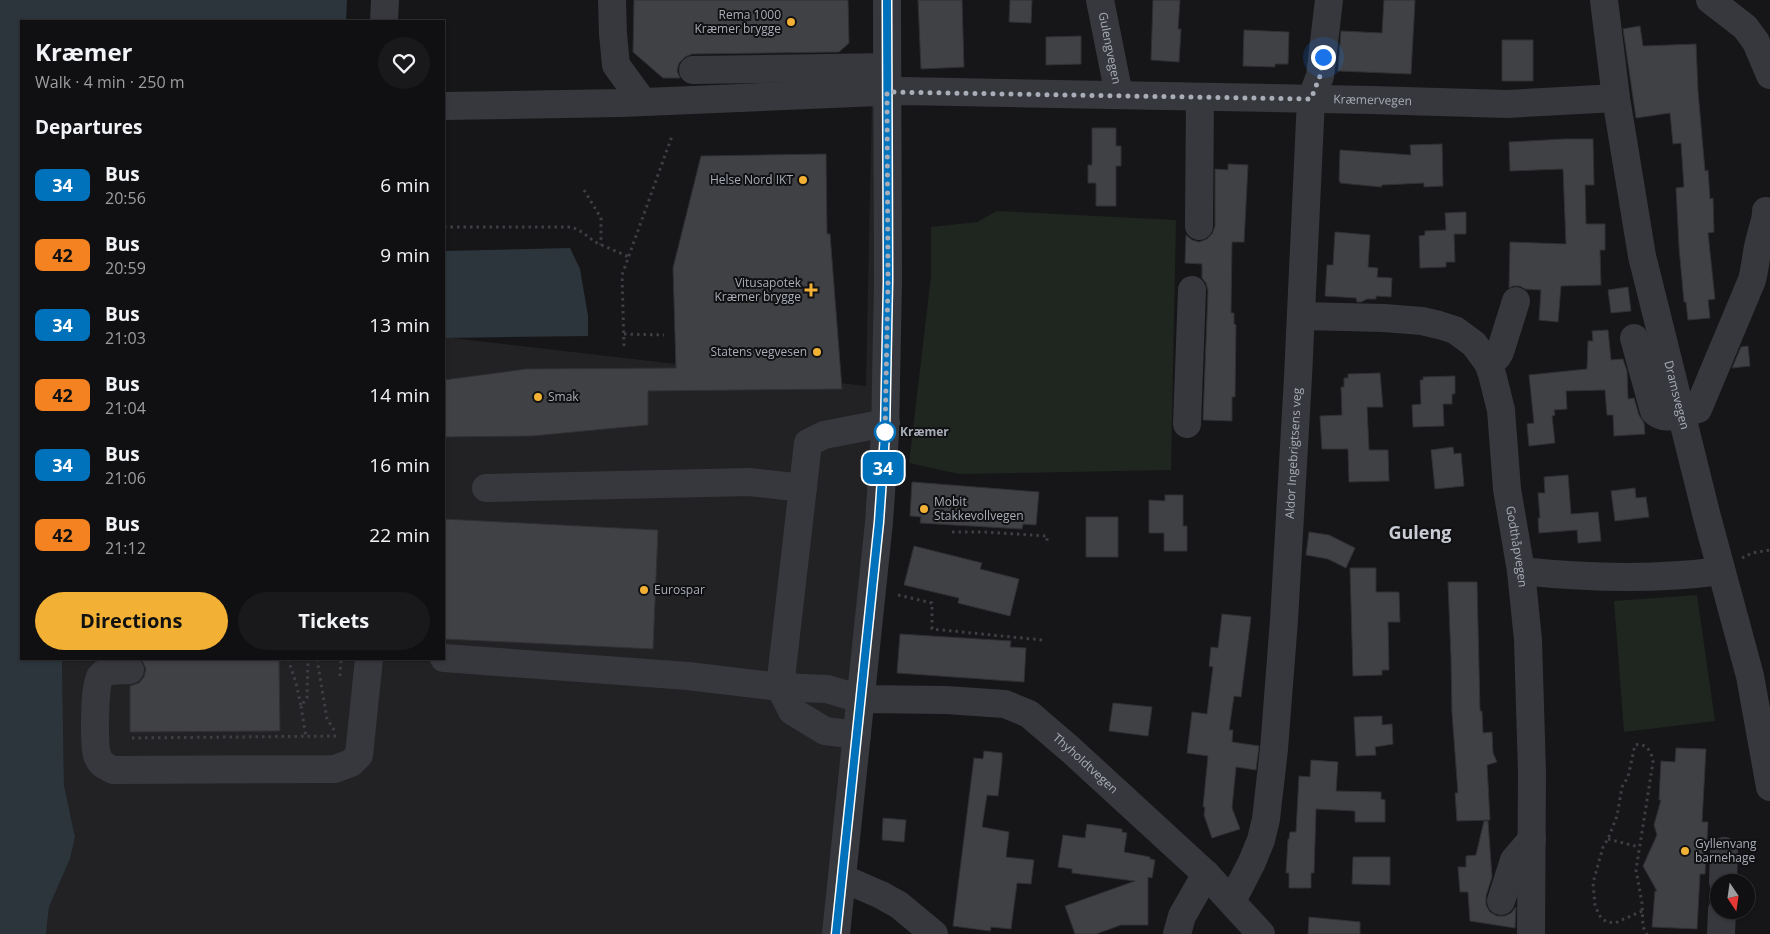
<!DOCTYPE html>
<meta charset="utf-8">
<style>
body{margin:0;font-family:"Open Sans",sans-serif;background:#19191b;color:#f1f3f6;height:100vh;display:flex;flex-direction:column;font-size:19px;white-space:nowrap}
*{box-sizing:border-box;margin:0}
p{font-size:16px;color:#9c9d9f}
.icon{flex:none;width:28px;height:28px;fill:none;stroke:currentColor;stroke-width:2;stroke-linecap:round;stroke-linejoin:round}
.map{position:relative;flex:1;overflow:hidden}
.sheet{position:absolute;left:20px;top:20px;width:425px;height:640px;display:flex;flex-direction:column;background:#101012;border-radius:0px;box-shadow:0 1px 4px #0004,0 0 0 1px #303032}
.sheet>*{flex:none}
.badge{padding:0 10px;border-radius:8px;font-size:18px;line-height:32px}
.needle{width:32px;rotate:167deg}
.buttons{position:absolute;left:1710px;top:874px;display:grid;gap:10px}
.buttons a{display:grid;place-items:center;width:45px;height:45px;border-radius:50%;background:#101012;box-shadow:0 1px 4px #0004,0 0 0 1px #303032;font-size:25px}
.you{position:absolute;width:25px;height:25px;margin:-12px;border:4px solid #fff;border-radius:50%;background:#1a73e8;box-shadow:0 0 0 8px #1a73e833}
.map>.badge{position:absolute;translate:-50% -50%;box-shadow:0 0 0 2px #fff}
h2{padding:0 15px;font-size:19px;line-height:45px}
.round{display:grid;place-items:center;flex:none;width:52px;height:52px;border-radius:26px;background:#19191b}
.overview{display:flex;align-items:center;justify-content:space-between;height:85px;padding:0 15px}
h1{font-size:24px;font-weight:700;line-height:38px}
.cta{display:flex;gap:10px;margin-top:auto;padding:10px 15px}
.cta a{flex:1;height:58px;border-radius:30px;background:#f2b134;color:#111;font-size:20px;font-weight:700;line-height:58px;text-align:center}
.cta a+a{background:#19191b;color:#f1f3f6}
ul{padding:0;list-style:none}
li{display:flex;align-items:center;gap:15px;height:70px;padding:0 15px}
li div{flex:1}
li b{display:block;font-size:19px}
li em{font-style:normal}
li .badge{min-width:55px;font-weight:700;text-align:center}
.map>svg:first-child{display:block}
.built{fill:#222225}
.green{fill:#1e261f}
.water{fill:#2c353c}
.building{fill:#404145;stroke:#303034}
.lines{fill:none;stroke-linecap:round;stroke-linejoin:round}
.path{stroke:#3d3f44;stroke-width:3;stroke-dasharray:2.5 4;stroke-linecap:butt}
.minor{stroke:#37383d;stroke-width:28}
.line-casing{stroke:#fff;stroke-width:11}
.line{stroke:#0072bc;stroke-width:8}
.walk{stroke:#a8adb8;stroke-width:5;stroke-dasharray:0 9}
.poi-dot{fill:#f2b134;stroke:#111113;stroke-width:2}
.stop-dot{fill:#fff;stroke:#0072bc;stroke-width:2.5}
.labels{text-anchor:middle;stroke-width:4;stroke-linejoin:round;paint-order:stroke}
.poi-label{font-size:12px;fill:#a8adb8;stroke:#111113;text-anchor:end}
.street-label{font-size:12px;fill:#a8adb8;stroke:#111113}
.stop-label{font-size:12px;font-weight:bold;fill:#a8adb8;stroke:#111113;text-anchor:start}
.district-label{font-size:18px;font-weight:bold;fill:#c9ccd4;stroke:#111113}
</style>
<div class="map">
<svg width="1770" height="934" viewBox="0 0 1770 934">
<rect width="100%" height="100%" fill="#161618"/>
<path class="built" d="M 874,0 L 879,383 L 824,934 L 46,934 L 49,907 L 70,859 L 75,837 L 64,785 L 62,659 L 444,659 L 444,337 L 866,386 Z"/>
<path class="green" d="M 997,211 L 1176,220 L 1171,470 L 959,474 L 909,463 L 931,276 L 931,227 L 977,222 Z
M 1697,595 L 1715,721 L 1624,732 L 1614,601 Z"/>
<path class="water" d="M 0,0 L 347,0 L 346,21 L 21,21 L 21,659 L 62,659 L 64,785 L 75,837 L 70,859 L 49,907 L 46,934 L 0,934 Z
M 570,248 L 580,269 L 588,316 L 588,336 L 444,338 L 444,251 Z"/>
<path class="building" d="M 634,0 L 848,0 L 849,43 L 839,52 L 692,54 L 685,57 L 679,63 L 677,71 L 680,78 L 663,78 L 633,52 Z
M 918,0 L 962,0 L 964,67 L 921,69 Z
M 1010,0 L 1032,0 L 1031,23 L 1009,22 Z
M 1153,0 L 1180,0 L 1178,29 L 1181,29 L 1179,62 L 1151,60 Z
M 1384,0 L 1415,0 L 1411,74 L 1338,71 L 1341,31 L 1382,33 Z
M 1640,26 L 1643,46 L 1696,44 L 1698,91 L 1705,171 L 1708,170 L 1710,199 L 1713,198 L 1714,232 L 1708,233 L 1715,299 L 1708,300 L 1710,318 L 1688,320 L 1686,302 L 1684,302 L 1679,247 L 1676,188 L 1684,187 L 1681,143 L 1673,144 L 1670,113 L 1636,118 L 1623,29 Z
M 1244,30 L 1289,32 L 1288,64 L 1275,64 L 1275,67 L 1243,66 Z
M 1081,36 L 1081,64 L 1046,65 L 1046,37 Z
M 1502,40 L 1533,40 L 1533,81 L 1502,81 Z
M 1092,128 L 1116,128 L 1116,146 L 1121,146 L 1121,166 L 1116,166 L 1116,206 L 1096,206 L 1096,183 L 1088,183 L 1088,165 L 1092,165 Z
M 1564,139 L 1593,139 L 1594,185 L 1585,185 L 1586,224 L 1605,224 L 1605,250 L 1600,250 L 1601,285 L 1561,286 L 1558,322 L 1539,320 L 1541,290 L 1525,289 L 1520,286 L 1513,286 L 1509,288 L 1510,242 L 1566,244 L 1563,169 L 1510,171 L 1509,142 Z
M 1442,144 L 1443,186 L 1424,187 L 1424,183 L 1382,185 L 1381,187 L 1340,183 L 1340,181 L 1339,181 L 1340,150 L 1411,155 L 1410,145 Z
M 826,154 L 827,234 L 830,234 L 842,389 L 648,391 L 648,425 L 532,436 L 444,437 L 444,380 L 526,369 L 676,368 L 673,268 L 701,156 Z
M 1228,164 L 1248,165 L 1244,242 L 1232,242 L 1231,313 L 1234,313 L 1234,324 L 1236,325 L 1235,397 L 1232,397 L 1232,421 L 1203,420 L 1208,291 L 1206,283 L 1202,278 L 1202,264 L 1185,263 L 1186,235 L 1192,240 L 1199,242 L 1207,239 L 1212,234 L 1215,226 L 1215,169 L 1228,170 Z
M 1466,212 L 1466,234 L 1454,234 L 1455,262 L 1446,262 L 1446,267 L 1420,268 L 1419,236 L 1425,235 L 1425,231 L 1446,230 L 1445,213 Z
M 1335,232 L 1370,235 L 1368,267 L 1378,268 L 1377,277 L 1392,278 L 1391,297 L 1376,296 L 1376,299 L 1367,299 L 1361,302 L 1357,302 L 1356,298 L 1325,296 L 1327,265 L 1333,265 Z
M 1628,287 L 1631,311 L 1611,313 L 1608,290 Z
M 1608,330 L 1611,360 L 1623,359 L 1627,371 L 1628,399 L 1634,398 L 1639,415 L 1644,423 L 1645,434 L 1614,436 L 1613,415 L 1607,415 L 1605,390 L 1566,391 L 1567,409 L 1554,410 L 1555,415 L 1552,416 L 1555,443 L 1529,446 L 1527,424 L 1534,423 L 1529,375 L 1587,369 L 1588,341 L 1593,341 L 1592,331 Z
M 1748,346 L 1750,366 L 1732,368 L 1741,347 Z
M 1380,373 L 1383,407 L 1367,407 L 1369,450 L 1388,450 L 1389,481 L 1349,482 L 1348,449 L 1322,449 L 1320,416 L 1342,415 L 1341,387 L 1344,387 L 1344,378 L 1348,378 L 1348,374 Z
M 1455,376 L 1455,394 L 1452,394 L 1452,404 L 1443,404 L 1444,426 L 1413,427 L 1412,405 L 1421,404 L 1420,380 L 1423,380 L 1423,377 Z
M 1453,447 L 1454,454 L 1461,453 L 1464,486 L 1435,489 L 1431,450 Z
M 1568,475 L 1571,514 L 1598,512 L 1601,541 L 1578,543 L 1577,530 L 1539,533 L 1538,518 L 1540,518 L 1538,493 L 1545,493 L 1544,477 Z
M 912,482 L 1039,492 L 1036,525 L 1023,524 L 1022,529 L 920,523 L 921,517 L 910,516 Z
M 1635,488 L 1636,498 L 1646,497 L 1649,517 L 1615,521 L 1611,491 Z
M 1165,495 L 1183,495 L 1183,526 L 1187,526 L 1187,551 L 1164,551 L 1164,533 L 1149,533 L 1149,500 L 1165,501 Z
M 1086,517 L 1118,517 L 1118,557 L 1086,557 Z
M 444,519 L 658,530 L 653,649 L 444,639 Z
M 1309,532 L 1329,535 L 1355,548 L 1346,568 L 1328,559 L 1306,555 Z
M 914,546 L 982,563 L 980,569 L 1019,579 L 1010,616 L 958,603 L 959,598 L 904,585 Z
M 1350,568 L 1376,568 L 1376,592 L 1399,592 L 1400,622 L 1388,622 L 1389,670 L 1382,670 L 1382,675 L 1353,676 Z
M 1448,582 L 1477,582 L 1480,711 L 1482,711 L 1483,733 L 1492,732 L 1493,753 L 1497,762 L 1487,765 L 1490,820 L 1457,821 L 1455,793 L 1458,793 L 1452,713 L 1451,658 Z
M 1222,614 L 1251,617 L 1241,697 L 1234,696 L 1229,730 L 1233,730 L 1232,742 L 1259,746 L 1256,770 L 1236,767 L 1232,808 L 1240,829 L 1212,838 L 1204,815 L 1205,807 L 1203,807 L 1208,756 L 1187,753 L 1192,712 L 1207,714 L 1213,667 L 1209,666 L 1211,647 L 1218,648 Z
M 900,634 L 1011,641 L 1010,647 L 1026,648 L 1024,682 L 897,673 Z
M 140,659 L 279,659 L 280,731 L 130,732 L 130,686 L 139,683 L 144,677 L 146,669 L 143,662 Z
M 1113,703 L 1152,707 L 1148,736 L 1109,731 Z
M 1382,716 L 1382,725 L 1392,724 L 1393,744 L 1375,747 L 1376,755 L 1356,756 L 1354,717 Z
M 1676,748 L 1706,749 L 1702,822 L 1708,822 L 1705,874 L 1700,874 L 1697,929 L 1652,927 L 1655,891 L 1657,891 L 1643,866 L 1657,835 L 1654,825 L 1661,800 L 1659,800 L 1661,761 L 1675,762 Z
M 984,751 L 1002,753 L 1002,762 L 998,796 L 987,795 L 982,827 L 1009,832 L 1006,857 L 1034,860 L 1031,884 L 1017,883 L 1011,929 L 991,927 L 990,931 L 953,926 L 974,758 L 983,759 Z
M 1311,760 L 1338,762 L 1336,791 L 1381,792 L 1381,799 L 1385,800 L 1385,822 L 1355,822 L 1355,811 L 1316,809 L 1314,873 L 1311,873 L 1311,888 L 1289,888 L 1289,873 L 1286,873 L 1288,839 L 1289,839 L 1290,832 L 1296,832 L 1299,776 L 1310,777 Z
M 883,818 L 906,820 L 904,842 L 882,840 Z
M 1484,821 L 1488,821 L 1492,877 L 1486,896 L 1486,905 L 1490,912 L 1497,916 L 1505,916 L 1511,913 L 1516,907 L 1515,928 L 1470,921 L 1468,892 L 1460,892 L 1458,867 L 1466,867 L 1466,856 L 1476,855 Z
M 1087,824 L 1122,829 L 1122,832 L 1127,833 L 1124,852 L 1150,857 L 1150,859 L 1155,860 L 1152,878 L 1148,877 L 1148,925 L 1121,925 L 1096,934 L 1075,934 L 1065,906 L 1135,881 L 1072,873 L 1072,869 L 1058,867 L 1063,835 L 1085,838 Z
M 1353,857 L 1390,857 L 1390,885 L 1352,884 Z
M 1309,917 L 1360,922 L 1360,934 L 1308,934 Z"/>
<g class="lines">
<path class="path" d="M 584,190 L 601,218 L 601,245
M 444,227 L 572,227 L 582,232 L 595,242 L 629,257
M 624,334 L 664,335
M 624,346 L 622,275 L 672,136
M 952,532 L 984,532 L 1047,536 L 1047,541
M 1742,558 L 1752,553 L 1770,550
M 898,595 L 932,603 L 932,629 L 1042,640
M 288,659 L 296,683 L 301,706 L 307,698 L 308,659
M 317,659 L 327,719 L 336,733
M 340,676 L 341,659
M 301,706 L 306,737
M 132,738 L 337,736
M 1608,839 L 1639,847
M 1642,911 L 1615,923 L 1607,922 L 1601,918 L 1595,906 L 1593,883 L 1603,847 L 1608,839 L 1617,816 L 1622,787 L 1628,777 L 1635,745 C 1646,742 1652,752 1653,762 L 1636,870 L 1642,903 L 1643,927 L 1647,934"/>
<g class="minor">
<path d="M 612,0 L 613,34 L 616,65 L 643,102"/>
<path id="s1" d="M 1100,0 L 1119,95"/>
<path id="s2" d="M 1604,0 L 1616,98 L 1642,256 L 1707,517 L 1750,676 L 1770,787"/>
<path d="M 1710,0 L 1745,27 L 1756,42 L 1770,75"/>
<path d="M 384,21 L 385,0"/>
<path d="M 693,70 L 887,67"/>
<path id="s3" d="M 444,106 L 621,103 L 902,91 L 1371,100 L 1507,104 L 1616,98"/>
<path d="M 1199,226 L 1200,97"/>
<path id="s4" d="M 1301,316 L 1384,318 L 1422,321 L 1439,325 L 1455,330 L 1474,344 L 1488,363 L 1492,374 L 1501,410 L 1507,489 L 1521,571 L 1528,640 L 1532,772 L 1531,934"/>
<path d="M 1634,338 L 1654,411 C 1666,423 1683,412 1698,409 L 1752,280 C 1756,265 1756,250 1761,235 C 1763,226 1766,221 1766,211"/>
<path d="M 1488,363 L 1497,357 L 1500,352 L 1516,301"/>
<path d="M 1187,424 L 1192,290"/>
<path d="M 486,488 L 749,482 L 803,488"/>
<path d="M 1521,571 C 1588,578 1654,580 1721,571"/>
<path id="s5" d="M 444,658 L 688,676 L 780,687 L 827,689 L 861,699 L 946,700 L 1005,704 L 1029,714 L 1071,750 L 1206,874 L 1261,934"/>
<path d="M 130,670 C 120,671 106,669 100,677 C 94,683 94,745 97,755 C 100,764 105,766 113,770 L 335,769 L 351,763 L 359,755 L 369,659"/>
<path d="M 857,735 L 825,731 L 792,711 L 780,687 L 808,443 L 824,435 L 886,423"/>
<path d="M 842,878 L 881,895 L 899,905 L 934,934"/>
<path d="M 1723,882 L 1724,851"/>
<path id="s6" d="M 1232,901 L 1252,862 L 1261,840 L 1266,819 L 1274,749 L 1284,620 L 1298,377 L 1311,99 L 1320,76 L 1329,0"/>
<path d="M 1501,901 L 1514,860 L 1532,839"/>
<path d="M 836,934 L 879,522 L 885,434 L 888,281 L 887,0"/>
<path d="M 1177,934 L 1182,916 L 1206,874"/>
<path d="M 1721,934 L 1722,910"/>
</g>
</g>
<g class="lines">
<g class="line-casing">
<path id="line" d="M 836,934 L 879,522 L 885,434 L 888,281 L 887,0"/>
</g>
<use href="#line" class="line"/>
<path class="walk" d="M 885,432 L 885,434 L 888,281 L 887,92 L 1311,99 L 1320,76 L 1323,57"/>
</g>
<g class="poi-dot">
<circle cx="791" cy="22" r="5"/>
<circle cx="803" cy="180" r="5"/>
<path d="M808.5 282.5h5v5h5v5h-5v5h-5v-5h-5v-5h5z"/>
<circle cx="817" cy="352" r="5"/>
<circle cx="538" cy="397" r="5"/>
<circle cx="924" cy="509" r="5"/>
<circle cx="644" cy="590" r="5"/>
<circle cx="1685" cy="851" r="5"/>
</g>
<circle class="stop-dot" cx="885" cy="432" r="10"/>
<g class="labels">
<g class="poi-label">
<text x="781" y="19">Rema 1000<tspan x="781" dy="14">Kræmer brygge</tspan></text>
<text x="793" y="184">Helse Nord IKT</text>
<text x="801" y="287">Vitusapotek<tspan x="801" dy="14">Kræmer brygge</tspan></text>
<text x="807" y="356">Statens vegvesen</text>
<text x="548" y="401" text-anchor="start">Smak</text>
<text x="934" y="506" text-anchor="start">Mobit<tspan x="934" dy="14">Stakkevollvegen</tspan></text>
<text x="654" y="594" text-anchor="start">Eurospar</text>
<text x="1695" y="848" text-anchor="start">Gyllenvang<tspan x="1695" dy="14">barnehage</tspan></text>
</g>
<g class="street-label">
<text dy="4" stroke="none"><textPath href="#s1" startOffset="49">Gulengvegen</textPath></text>
<text dy="4" stroke="none"><textPath href="#s3" startOffset="929">Kræmervegen</textPath></text>
<text dy="4" stroke="none"><textPath href="#s2" startOffset="402">Dramsvegen</textPath></text>
<text dy="4" stroke="none"><textPath href="#s6" startOffset="456">Aldor Ingebrigtsens veg</textPath></text>
<text dy="4" stroke="none"><textPath href="#s4" startOffset="389">Godthåpvegen</textPath></text>
<text dy="4" stroke="none"><textPath href="#s5" startOffset="665">Thyholdtvegen</textPath></text>
</g>
<g class="stop-label">
<text x="900" y="436">Kræmer</text>
</g>
<g class="district-label">
<text x="1420" y="539">Guleng</text>
</g>
</g>
</svg>
<div class="buttons">
<a><svg class="needle" viewBox="-14 -14 28 28"><path d="M0-13l5 13h-10z" fill="#e53935"/><path d="M0 13l5-13h-10z" fill="#9c9d9f"/></svg></a>
</div>
<div class="you" style="left:1323px;top:57px"></div>
<b class="badge" style="left:883px;top:468px;background:#0072bc;color:#fff">34</b>
<section class="sheet">
<div class="overview"><div><h1>Kræmer</h1><p>Walk · 4 min · 250 m</p></div><a class="round"><svg class="icon" aria-label="heart" viewBox="0 0 24 24"><path d="M12 20l-8-8c-3-5 5-10 8-4 3-6 11-1 8 4z"/></svg></a></div>
<h2>Departures</h2>
<ul>
<li><span class="badge" style="background:#0072bc;color:#fff">34</span><div><b>Bus</b><p>20:56</p></div><em>6 min</em></li>
<li><span class="badge" style="background:#f58220;color:#111">42</span><div><b>Bus</b><p>20:59</p></div><em>9 min</em></li>
<li><span class="badge" style="background:#0072bc;color:#fff">34</span><div><b>Bus</b><p>21:03</p></div><em>13 min</em></li>
<li><span class="badge" style="background:#f58220;color:#111">42</span><div><b>Bus</b><p>21:04</p></div><em>14 min</em></li>
<li><span class="badge" style="background:#0072bc;color:#fff">34</span><div><b>Bus</b><p>21:06</p></div><em>16 min</em></li>
<li><span class="badge" style="background:#f58220;color:#111">42</span><div><b>Bus</b><p>21:12</p></div><em>22 min</em></li>
</ul>
<div class="cta"><a>Directions</a><a>Tickets</a></div>
</section>
</div>
